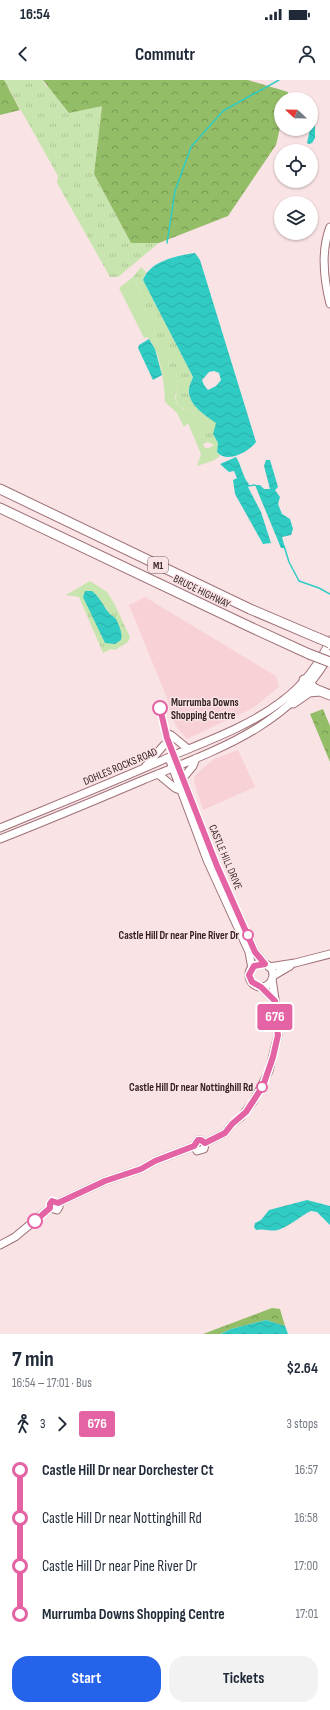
<!DOCTYPE html>
<meta charset="utf-8">
<style>
body{margin:0;font-family:"Sofia Sans Condensed",sans-serif;background:#f2f2f3;color:#1f2937;height:100vh;display:flex;flex-direction:column;font-size:15px;white-space:nowrap}
*{box-sizing:border-box;margin:0}
p{font-size:13px;color:#747a83}
.icon{flex:none;width:22px;height:22px;fill:none;stroke:currentColor;stroke-width:2;stroke-linecap:round;stroke-linejoin:round}
.map{position:relative;height:1254px;overflow:hidden}
.details{display:flex;flex-direction:column;background:#fff;flex:1}
.details>*{flex:none}
.badge{padding:0 8px;border-radius:3px;font-size:14px;line-height:26px}
.needle{width:26px;rotate:292deg}
.tools{position:absolute;left:274px;top:12px;display:grid;gap:8px}
.tools a{display:grid;place-items:center;width:44px;height:44px;border-radius:50%;background:#fff;box-shadow:0 1px 3px #0004;font-size:20px}
.map>.badge{position:absolute;translate:-50% -50%;box-shadow:0 0 0 2px #fff}
.legs{display:flex;align-items:center;gap:6px;height:44px;padding:0 12px;font-size:13px}
.legs p{margin-inline-start:auto}
.head{display:flex;align-items:center;justify-content:space-between;height:68px;padding:0 12px}
h1{font-size:22px;font-weight:700;line-height:30px}
.button{display:flex;gap:8px;margin-top:auto;padding:8px 12px}
.button a{flex:1;height:46px;border-radius:16px;background:#2563eb;color:#fff;font-size:16px;font-weight:700;line-height:46px;text-align:center}
.button a+a{background:#f2f2f3;color:#1f2937}
ul{padding:0 12px;list-style:none}
li{display:flex;align-items:center;gap:14px;height:48px;font-size:15px}
li i{display:grid;place-items:center;width:6px;height:100%;margin:0 5px;background:currentColor}
li i::after{content:'';width:10px;height:10px;margin:-5px;border:3px solid;border-radius:50%;background:#fff}
li p{margin-inline-start:auto}
li:first-child i{background:linear-gradient(#0000 50%,currentColor 0)}
li:last-child i{background:linear-gradient(currentColor 50%,#0000 0)}
.status{display:flex;justify-content:space-between;align-items:center;height:28px;padding:0 20px;background:#fff;direction:ltr}
.status svg{height:11px;fill:currentColor}
header{display:flex;justify-content:space-between;align-items:center;height:52px;padding:0 12px;background:#fff;font-size:18px;font-weight:700}
.map>svg:first-child{display:block}
.built{fill:#f7d1d6}
.grass{fill:url(#grass-tufts);fill-rule:evenodd}
.forest{fill:url(#forest-crowns)}
.park{fill:#c9e5af}
.water{fill:url(#water-waves);fill-rule:evenodd}
.lines{fill:none;stroke-linecap:round;stroke-linejoin:round}
.stream{stroke:#30ccc4;stroke-width:1.5}
.secondary-casing{stroke:#a07076;stroke-width:9}
.highway-casing{stroke:#a07076;stroke-width:11}
.secondary{stroke:#fff;stroke-width:7}
.highway{stroke:#fff;stroke-width:9}
.highway-bridge-casing{stroke:#a07076;stroke-width:11;stroke-linecap:butt}
.highway-bridge{stroke:#fff;stroke-width:9}
.line-1-casing{stroke:#fff;stroke-width:9}
.line-1{stroke:#e463a4;stroke-width:6}
.stop-1-dot{fill:#fff;stroke:#e463a4;stroke-width:2}
.labels{text-anchor:middle;stroke-width:3;stroke-linejoin:round;paint-order:stroke}
.shield{fill:#f9e3e5;stroke:#6e5a5c;stroke-width:1}
.shield-label{font-size:10px;font-weight:bold;fill:#332022}
.street-label{font-size:11px;fill:#332022;stroke:#f9e3e5}
.stop-label{font-size:11px;font-weight:bold;fill:#332022;stroke:#f9e3e5;text-anchor:end}
</style>
<div class="status"><b>16:54</b><svg viewBox="0 0 49 12"><path d="M0 12V9h3v3zM5 12V6h3v6zM10 12V3h3v9zM15 12V0h3v12zM26 1h20v11H26zM47 4h2v5h-2z"/></svg></div>
<header><svg class="icon" aria-label="back" viewBox="0 0 24 24"><path d="M15 5l-7 7 7 7"/></svg>Commutr<svg class="icon" aria-label="person" viewBox="0 0 24 24"><circle cx="12" cy="8" r="4"/><path d="M4 21q1-7 8-7t8 7"/></svg></header>
<div class="map">
<svg width="330" height="1254" viewBox="0 0 330 1254">
<defs>
<pattern id="grass-tufts" width="24" height="20" patternUnits="userSpaceOnUse"><rect width="24" height="20" fill="#c9e5af"/><path d="M3 7l-1-3M5 7V3M7 7l1-3M15 17l-1-3M17 17v-4M19 17l1-3" fill="none" stroke="#adc496"/></pattern>
<pattern id="forest-crowns" width="20" height="18" patternUnits="userSpaceOnUse"><rect width="20" height="18" fill="#94bd67"/><path d="M2 6a3 3 0 1 1 6 0M12 15a3 3 0 1 1 6 0" fill="none" stroke="#799954"/></pattern>
<pattern id="water-waves" width="16" height="10" patternUnits="userSpaceOnUse"><rect width="16" height="10" fill="#30ccc4"/><path d="M0 5q4-4 8 0t8 0" fill="none" stroke="#2bafa8"/></pattern>
</defs>
<rect width="100%" height="100%" fill="#f9e3e5"/>
<path class="built" d="M 145,517 L 276,596 L 279,607 L 253,628 L 187,659 L 178,649 L 172,638 L 167,618 L 129,525 Z
M 238,670 L 255,707 L 203,730 L 194,702 L 195,695 L 214,679 Z"/>
<path class="grass" d="M 4,0 L 43,0 L 46,6 L 102,26 L 94,94 L 131,163 L 159,163 L 118,197 L 110,197 L 57,103 L 58,96 Z
M 141,187 L 146,192 L 143,200 L 193,297 C 192,301 189,305 189,309 C 187,324 206,336 217,343 L 213,354 L 218,363 L 217,372 L 220,376 L 215,380 L 209,368 L 214,365 L 208,362 L 193,331 C 175,328 174,322 178,306 L 169,290 L 168,274 L 158,266 L 153,256 L 156,252 L 143,228 L 143,217 L 133,197 Z
M 90,501 L 107,512 L 114,523 L 130,557 L 128,562 L 115,570 L 111,569 L 103,573 L 79,517 L 66,515 ZM 106,527 L 109,534 L 115,538 L 105,563 L 101,553 Z"/>
<path class="forest" d="M 0,0 L 4,0 L 20,30 L 0,35 Z
M 43,0 L 248,0 L 288,12 L 287,19 L 281,19 L 281,43 L 276,65 L 228,136 L 159,163 L 131,163 L 94,94 L 102,26 L 69,33 Z
M 323,629 L 330,646 L 330,682 L 310,634 Z
M 272,1228 L 280,1229 L 285,1246 L 266,1240 L 231,1249 L 220,1254 L 203,1254 Z"/>
<path class="park" d="M 133,197 L 143,217 L 143,228 L 156,252 L 153,256 L 158,266 L 164,266 L 168,274 L 169,290 L 172,291 L 178,306 L 175,317 L 177,324 L 183,329 L 193,331 L 208,362 L 203,364 L 205,368 L 209,368 L 215,380 L 197,386 L 201,374 L 188,343 L 184,347 L 177,333 L 165,322 C 165,305 160,269 147,257 L 144,258 L 119,208 Z"/>
<path class="water" d="M 311,45 L 315,46 L 315,58 L 312,63 L 309,64 L 307,63 Z
M 195,173 L 200,180 L 256,362 C 249,372 226,384 217,372 L 218,363 L 213,354 L 216,343 C 206,336 187,324 189,309 C 189,305 192,301 193,297 L 143,200 C 150,181 176,176 195,173 ZM 214,291 L 219,293 L 221,300 L 216,306 L 208,310 L 204,305 L 202,300 L 209,292 Z
M 149,259 L 155,269 L 162,295 L 153,300 L 138,268 L 139,265 Z
M 236,377 C 242,386 242,396 249,404 L 248,407 L 261,432 L 271,463 L 263,464 L 235,414 L 233,400 L 237,398 L 234,391 L 229,392 L 220,384 Z
M 266,380 L 270,380 L 278,407 L 275,410 L 280,417 L 278,424 L 282,434 L 290,439 L 293,449 L 291,455 L 282,457 L 285,468 L 281,468 L 255,405 L 260,405 L 264,409 L 270,409 L 264,386 Z
M 85,511 L 92,511 C 100,517 103,526 109,533 C 111,536 114,536 116,539 C 119,545 123,554 121,560 L 115,564 L 105,563 L 83,517 Z
M 307,1120 L 330,1126 L 330,1145 L 317,1132 L 311,1131 C 300,1136 290,1146 278,1150 C 270,1152 264,1148 256,1150 L 254,1147 L 255,1143 L 261,1140 L 269,1130 Z
M 266,1240 L 285,1246 L 288,1254 L 220,1254 L 231,1249 Z"/>
<g class="lines">
<path class="stream" d="M 167,163 L 175,111 L 191,67 L 223,31 L 279,0
M 248,406 L 255,405
M 284,466 L 289,482 L 299,501 L 319,508 L 330,514"/>
<g class="secondary-casing">
<path id="secondary" d="M 330,147 C 321,170 324,200 330,224
M 166,653 L 171,655 L 188,669
M 169,678 L 207,780 L 249,872 L 252,889
M 176,681 L 221,798 L 255,872 L 265,884
M 144,688 L 164,665
M 158,694 L 175,708 L 180,710
M 183,698 L 193,686 L 196,678
M 0,748 C 58,724 116,701 174,675 C 210,660 251,645 282,621 C 303,606 320,583 330,560
M 0,759 C 48,740 96,720 143,700 C 214,671 291,646 330,574
M249 895a12 12 0 1 1 24 0a12 12 0 1 1-24 0Z
M 269,887 L 295,883 L 330,874
M 273,896 L 290,886
M 261,907 L 275,921
M 205,1063 L 225,1053 L 232,1044 L 241,1037 L 253,1022 L 269,991 L 278,955 L 275,941 L 276,926 L 272,899
M 194,1066 L 197,1071 L 204,1069 L 205,1063
M 194,1066 L 198,1060 L 201,1060 L 205,1063
M 58,1123 L 105,1101 L 141,1089 L 155,1081 L 194,1066
M 50,1128 L 57,1130 L 59,1127 L 58,1123
M 0,1165 L 15,1157 L 50,1128"/>
</g>
<g class="highway-casing">
<path id="highway" d="M 0,409 L 250,529 L 318,558
M 0,428 L 246,545 L 309,574
M 304,600 L 315,609 L 330,615
M 293,623 L 309,612 L 320,611"/>
</g>
<use href="#secondary" class="secondary"/>
<use href="#highway" class="highway"/>
<g class="highway-bridge-casing">
<path id="highway-bridge" d="M 318,558 L 330,563
M 309,574 L 330,582"/>
</g>
<use href="#highway-bridge" class="highway-bridge"/>
</g>
<g class="lines">
<g class="line-1-casing">
<path id="line-1" d="M 35,1141 L 50,1128 L 50,1124 L 52,1121 L 58,1123 L 105,1101 L 141,1089 L 155,1081 L 194,1066 L 198,1060 L 201,1060 L 205,1063 L 225,1053 L 232,1044 L 246,1032 L 263,1006 L 273,977 L 278,955 L 275,940 L 276,926 L 275,921 L 261,907 L 252,902 L 249,895 L 254,886 L 265,884 L 255,872 L 217,786 L 167,658 L 160,628"/>
</g>
<use href="#line-1" class="line-1"/>
</g>
<g class="stop-1-dot">
<circle cx="160" cy="628" r="7"/>
<circle cx="248" cy="855" r="5"/>
<circle cx="262" cy="1007" r="5"/>
<circle cx="35" cy="1141" r="7"/>
</g>
<g class="labels">
<rect class="shield" x="148" y="477" width="20" height="16" rx="3"/>
<g class="shield-label">
<text x="158" y="489">M1</text>
</g>
<g class="street-label">
<text transform="translate(202 511) rotate(26)" y="4">BRUCE HIGHWAY</text>
<text transform="translate(120 686) rotate(-23)" y="4">DOHLES ROCKS ROAD</text>
<text transform="translate(226 777) rotate(67)" y="4">CASTLE HILL DRIVE</text>
</g>
<g class="stop-label">
<text x="171" y="626" text-anchor="start">Murrumba Downs<tspan x="171" dy="13">Shopping Centre</tspan></text>
<text x="239" y="859">Castle Hill Dr near Pine River Dr</text>
<text x="253" y="1011">Castle Hill Dr near Nottinghill Rd</text>
</g>
</g>
</svg>
<div class="tools">
<a><svg class="needle" viewBox="-14 -14 28 28"><path d="M0-13l5 13h-10z" fill="#e53935"/><path d="M0 13l5-13h-10z" fill="#747a83"/></svg></a>
<a><svg class="icon" aria-label="locate" viewBox="0 0 24 24"><circle cx="12" cy="12" r="6"/><path d="M12 2v4M12 18v4M2 12h4M18 12h4"/></svg></a>
<a><svg class="icon" aria-label="layers" viewBox="0 0 24 24"><path d="M12 4l9 5-9 5-9-5zM3 14l9 5 9-5"/></svg></a>
</div>
<b class="badge" style="left:275px;top:937px;background:#e463a4;color:#fff">676</b>
</div>
<section class="details">
<div class="head"><div><h1>7 min</h1><p>16:54 – 17:01 · Bus</p></div><b>$2.64</b></div>
<div class="legs"><svg class="icon" aria-label="walk" viewBox="0 0 24 24"><circle cx="13" cy="4" r="2"/><path d="M13 8l-2 6 4 7M11 14l-3 7M7 12l3-4h3l4 4"/></svg>3<svg class="icon" aria-label="forward" viewBox="0 0 24 24"><path d="M9 5l7 7-7 7"/></svg><b class="badge" style="background:#e463a4;color:#fff">676</b><p>3 stops</p></div>
<ul>
<li><i style="color:#e463a4"></i><b>Castle Hill Dr near Dorchester Ct</b><p>16:57</p></li>
<li><i style="color:#e463a4"></i><span>Castle Hill Dr near Nottinghill Rd</span><p>16:58</p></li>
<li><i style="color:#e463a4"></i><span>Castle Hill Dr near Pine River Dr</span><p>17:00</p></li>
<li><i style="color:#e463a4"></i><b>Murrumba Downs Shopping Centre</b><p>17:01</p></li>
</ul>
<div class="button"><a>Start</a><a>Tickets</a></div>
</section>
